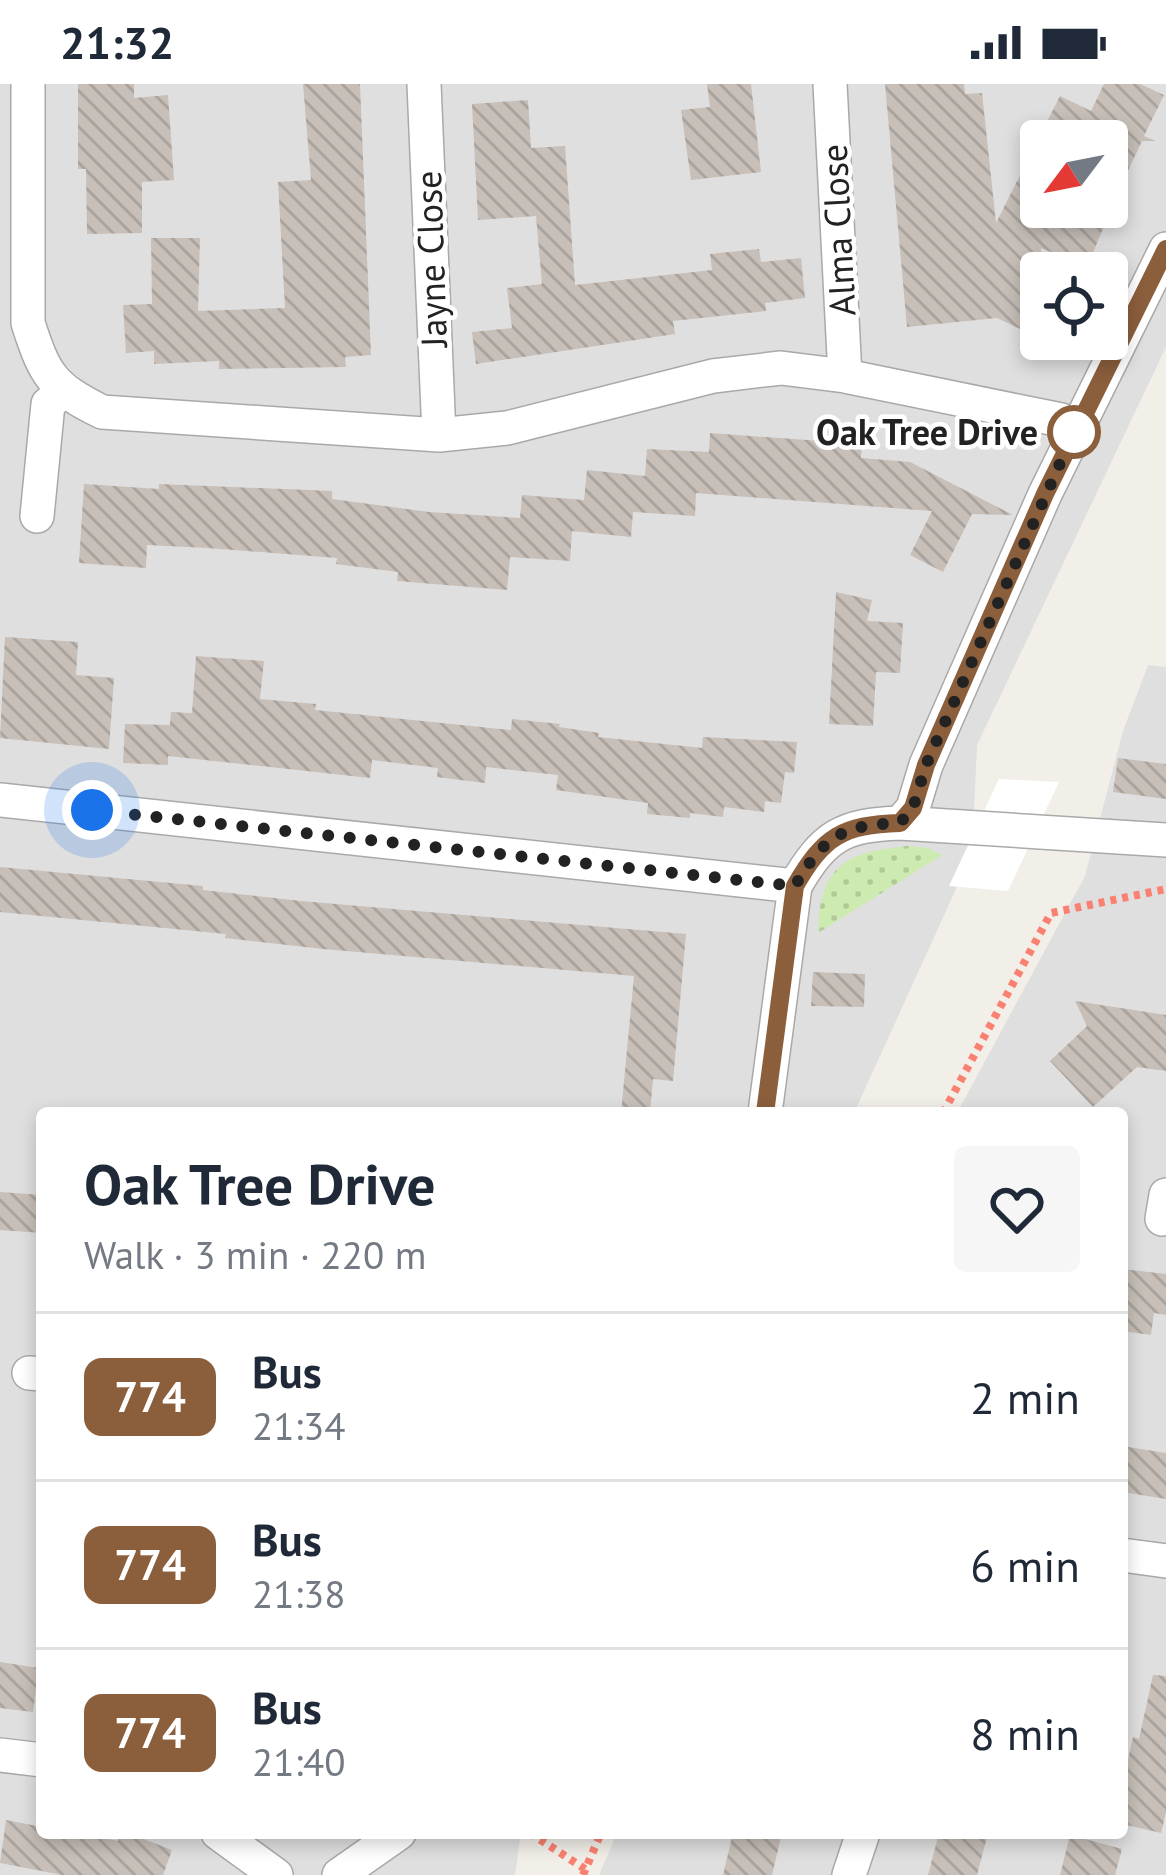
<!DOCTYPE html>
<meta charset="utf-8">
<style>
body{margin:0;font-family:"PT Sans",sans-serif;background:#f6f6f7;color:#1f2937;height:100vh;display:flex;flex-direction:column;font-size:45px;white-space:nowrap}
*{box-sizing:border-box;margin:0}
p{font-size:39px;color:#747a83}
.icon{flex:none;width:66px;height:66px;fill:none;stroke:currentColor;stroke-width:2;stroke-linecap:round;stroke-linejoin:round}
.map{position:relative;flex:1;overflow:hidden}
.sheet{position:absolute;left:36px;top:1023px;width:1092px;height:732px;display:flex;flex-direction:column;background:#fff;border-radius:12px;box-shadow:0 6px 18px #0003}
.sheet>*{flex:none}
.badge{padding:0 24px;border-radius:18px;font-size:42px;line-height:78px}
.needle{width:78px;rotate:238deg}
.controls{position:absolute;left:1020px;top:36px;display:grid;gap:24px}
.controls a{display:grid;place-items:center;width:108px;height:108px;border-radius:12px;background:#fff;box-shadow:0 6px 18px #0003;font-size:60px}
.you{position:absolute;width:60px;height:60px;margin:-30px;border:9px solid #fff;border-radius:50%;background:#1a73e8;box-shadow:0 0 0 18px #1a73e833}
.map>.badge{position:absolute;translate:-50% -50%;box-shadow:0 0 0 6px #fff}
.round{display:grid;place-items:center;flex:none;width:126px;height:126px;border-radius:12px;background:#f6f6f7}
.headline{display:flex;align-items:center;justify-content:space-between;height:204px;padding:0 48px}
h1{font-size:57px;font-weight:700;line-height:90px}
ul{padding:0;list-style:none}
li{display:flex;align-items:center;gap:36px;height:168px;padding:0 48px;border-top:3px solid #e0e1e3}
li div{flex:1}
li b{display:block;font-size:45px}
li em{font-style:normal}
li .badge{min-width:132px;font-weight:700;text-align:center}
.status{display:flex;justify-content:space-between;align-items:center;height:84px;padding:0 60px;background:#fff;direction:ltr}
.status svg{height:33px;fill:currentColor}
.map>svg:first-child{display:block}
.residential{fill:#e0dfdf;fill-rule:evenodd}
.grass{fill:url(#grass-dots)}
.pier{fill:#fff}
.building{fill:url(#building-back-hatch)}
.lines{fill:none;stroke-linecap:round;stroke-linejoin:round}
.street-casing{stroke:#a9a9a9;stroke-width:36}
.path{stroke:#fa8072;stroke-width:8;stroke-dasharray:6 6;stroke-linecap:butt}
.street{stroke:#fff;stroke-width:33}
.line-casing{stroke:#fff;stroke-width:27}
.line{stroke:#8b5e3c;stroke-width:18}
.walk{stroke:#222;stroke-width:12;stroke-dasharray:0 21.6}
.stop-dot{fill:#fff;stroke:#8b5e3c;stroke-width:6}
.labels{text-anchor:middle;stroke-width:9;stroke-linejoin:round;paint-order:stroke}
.street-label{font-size:36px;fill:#222;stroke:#fff}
.stop-label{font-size:36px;font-weight:bold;fill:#222;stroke:#fff;text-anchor:end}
</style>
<div class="status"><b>21:32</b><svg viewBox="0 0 49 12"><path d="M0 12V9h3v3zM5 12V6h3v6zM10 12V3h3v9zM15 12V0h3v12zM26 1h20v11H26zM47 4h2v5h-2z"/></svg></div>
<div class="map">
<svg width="1166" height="1791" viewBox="0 0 1166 1791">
<defs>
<pattern id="grass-dots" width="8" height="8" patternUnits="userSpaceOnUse" patternTransform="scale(3)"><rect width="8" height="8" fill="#cdebb0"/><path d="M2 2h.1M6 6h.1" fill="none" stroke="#b0c997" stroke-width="1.8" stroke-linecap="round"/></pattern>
<pattern id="building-back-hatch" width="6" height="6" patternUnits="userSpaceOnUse" patternTransform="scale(3)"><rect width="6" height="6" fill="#c7bfb8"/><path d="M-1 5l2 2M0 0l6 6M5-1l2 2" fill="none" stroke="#aba49e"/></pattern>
</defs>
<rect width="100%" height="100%" fill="#f2efe9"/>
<path class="residential" d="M 0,0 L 1166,0 L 1166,263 L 977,661 L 972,770 L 854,1029 L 42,1029 L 42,1749 L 521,1749 L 515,1791 L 0,1791 ZM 1041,57 L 1107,57 L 1107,123 L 1041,123 ZM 1041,189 L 1107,189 L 1107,255 L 1041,255 Z
M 1148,581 L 1166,583 L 1166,1791 L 599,1791 L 617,1749 L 1122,1749 L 1122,1029 L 957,1029 L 1085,792 L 1123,647 Z"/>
<path class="grass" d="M 908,762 L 928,764 L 942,771 L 818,849 C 819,781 846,768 908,762 Z"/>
<path class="pier" d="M 999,695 L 1059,698 L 1008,807 L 949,802 Z"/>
<path class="building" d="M 78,0 L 134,0 L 134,14 L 168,11 L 174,96 L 142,98 L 142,149 L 87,150 L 86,85 L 78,85 Z
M 303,0 L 360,0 L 371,271 L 345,273 L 346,283 L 219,285 L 219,277 L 154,280 L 154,267 L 126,269 L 123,221 L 152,220 L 151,154 L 200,154 L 198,227 L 285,224 L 278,98 L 311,96 Z
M 707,0 L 751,0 L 761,88 L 691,96 L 681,26 L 710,23 Z
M 885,0 L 964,0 L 965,10 L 982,9 L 996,139 L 1060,12 L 1091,27 L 1104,0 L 1140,0 L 1164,11 L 1144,52 L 1155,57 L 1142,57 L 1107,131 L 1107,57 L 1041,57 L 1041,123 L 1062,123 L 1105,140 L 1087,183 L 1041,164 L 1041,255 L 997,234 L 907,243 Z
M 528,16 L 531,64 L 565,62 L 575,201 L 712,186 L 710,170 L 759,165 L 761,178 L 801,174 L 805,214 L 765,219 L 766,227 L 673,237 L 675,250 L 476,280 L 472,248 L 512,244 L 507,204 L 542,200 L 536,132 L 478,136 L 472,20 Z
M 710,349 L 862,360 L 861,374 L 910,378 L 1013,431 L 972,430 L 943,488 L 910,471 L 932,427 L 696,409 L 695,432 L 633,428 L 631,453 L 572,447 L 570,477 L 510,473 L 507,506 L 397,497 L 398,488 L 336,480 L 337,474 L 207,464 L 147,461 L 146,484 L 79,479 L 84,400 L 159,405 L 159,400 L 332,407 L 332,415 L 429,428 L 520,434 L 522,411 L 584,416 L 587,386 L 645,392 L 647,365 L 709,368 Z
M 836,508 L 872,516 L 867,537 L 903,539 L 900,589 L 876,588 L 873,642 L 829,640 Z
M 5,553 L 78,558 L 76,591 L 114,594 L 109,665 L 0,654 Z
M 196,572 L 264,577 L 260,615 L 316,620 L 315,626 L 511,646 L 512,635 L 560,640 L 559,643 L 599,649 L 598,653 L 702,664 L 703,653 L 797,658 L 794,689 L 785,688 L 781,719 L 765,717 L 764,728 L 724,723 L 723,733 L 690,729 L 690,734 L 647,730 L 648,719 L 556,706 L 558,691 L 486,683 L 485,699 L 437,693 L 438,684 L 372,676 L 370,694 L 168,672 L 168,681 L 123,679 L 125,640 L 170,641 L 171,628 L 192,629 Z
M 1118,674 L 1166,680 L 1166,715 L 1113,708 Z
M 0,783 L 203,802 L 203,806 L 301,817 L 686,850 L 673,997 L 653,995 L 650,1029 L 621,1029 L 634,892 L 323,865 L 225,854 L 226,850 L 0,828 Z
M 813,888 L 865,890 L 864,923 L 811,922 Z
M 1075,917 L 1166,931 L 1166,987 L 1137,983 L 1093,1023 L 1050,977 L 1087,942 Z
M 0,1108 L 42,1111 L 42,1149 L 0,1146 Z
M 1122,1185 L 1166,1190 L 1166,1231 L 1154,1229 L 1151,1251 L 1122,1247 Z
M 1122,1362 L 1166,1369 L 1166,1415 L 1122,1408 Z
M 0,1578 L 39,1584 L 33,1628 L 0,1624 Z
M 1153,1591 L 1166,1592 L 1166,1728 L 1161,1749 L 1122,1740 L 1122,1703 L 1133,1653 L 1139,1655 Z
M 6,1736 L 42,1743 L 42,1749 L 77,1749 L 118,1757 L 121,1749 L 128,1749 L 172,1766 L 163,1791 L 62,1791 L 0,1779 Z
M 733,1749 L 782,1749 L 772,1791 L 723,1791 Z
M 939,1749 L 988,1749 L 977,1791 L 928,1791 Z
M 1070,1751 L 1122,1765 L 1115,1791 L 1060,1791 Z"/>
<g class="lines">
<g class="street-casing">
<path id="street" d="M 28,0 L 28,239 C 45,292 52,303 102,328 L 439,351 L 507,344 L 713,292 L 781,284 L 845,292 L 1061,336 L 1076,344
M 424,0 L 439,351
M 830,0 L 845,292
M 37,432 L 48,320 L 62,308
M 0,716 L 795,802
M 900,739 L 913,724 L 926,681 L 1045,410 L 1166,165
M 765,1029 L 795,802 C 824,752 842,741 900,739 L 1166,756
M 1162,1135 L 1166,1111
M 29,1289 L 42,1290
M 1122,1471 L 1166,1477
M 0,1671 L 42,1676
M 218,1749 L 276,1791
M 339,1791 L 399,1749
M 849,1791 L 863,1749"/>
</g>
<path class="path" d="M 943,1029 L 1051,829 L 1166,805
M 530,1749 L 585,1785
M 583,1791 L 601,1749"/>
<use href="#street" class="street"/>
</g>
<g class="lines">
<g class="line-casing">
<path id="line" d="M 765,1029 L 795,802 C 824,752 842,741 900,739 L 913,724 L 926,681 L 1045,410 L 1166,165"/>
</g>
<use href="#line" class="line"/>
<path class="walk" d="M 92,726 L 795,802 C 824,752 842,741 900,739 L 913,724 L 926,681 L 1074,348"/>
</g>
<circle class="stop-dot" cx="1074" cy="348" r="24"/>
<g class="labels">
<g class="street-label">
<text transform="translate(838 146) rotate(-93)" y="13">Alma Close</text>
<text transform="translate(431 175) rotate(-92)" y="13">Jayne Close</text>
</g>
<g class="stop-label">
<text x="1038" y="361">Oak Tree Drive</text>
</g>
</g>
</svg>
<div class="controls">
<a><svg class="needle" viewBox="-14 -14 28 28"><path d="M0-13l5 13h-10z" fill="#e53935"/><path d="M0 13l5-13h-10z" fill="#747a83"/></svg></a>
<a><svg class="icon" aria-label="locate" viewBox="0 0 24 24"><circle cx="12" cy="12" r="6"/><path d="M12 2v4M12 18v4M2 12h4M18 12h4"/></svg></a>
</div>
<div class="you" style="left:92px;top:726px"></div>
<section class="sheet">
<div class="headline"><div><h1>Oak Tree Drive</h1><p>Walk · 3 min · 220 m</p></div><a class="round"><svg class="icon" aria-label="heart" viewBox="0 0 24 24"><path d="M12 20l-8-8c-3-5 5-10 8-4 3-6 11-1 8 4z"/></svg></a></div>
<ul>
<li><span class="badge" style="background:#8b5e3c;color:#fff">774</span><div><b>Bus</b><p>21:34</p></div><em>2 min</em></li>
<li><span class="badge" style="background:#8b5e3c;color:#fff">774</span><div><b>Bus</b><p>21:38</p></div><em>6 min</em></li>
<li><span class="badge" style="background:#8b5e3c;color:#fff">774</span><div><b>Bus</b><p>21:40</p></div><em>8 min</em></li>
</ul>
</section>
</div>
